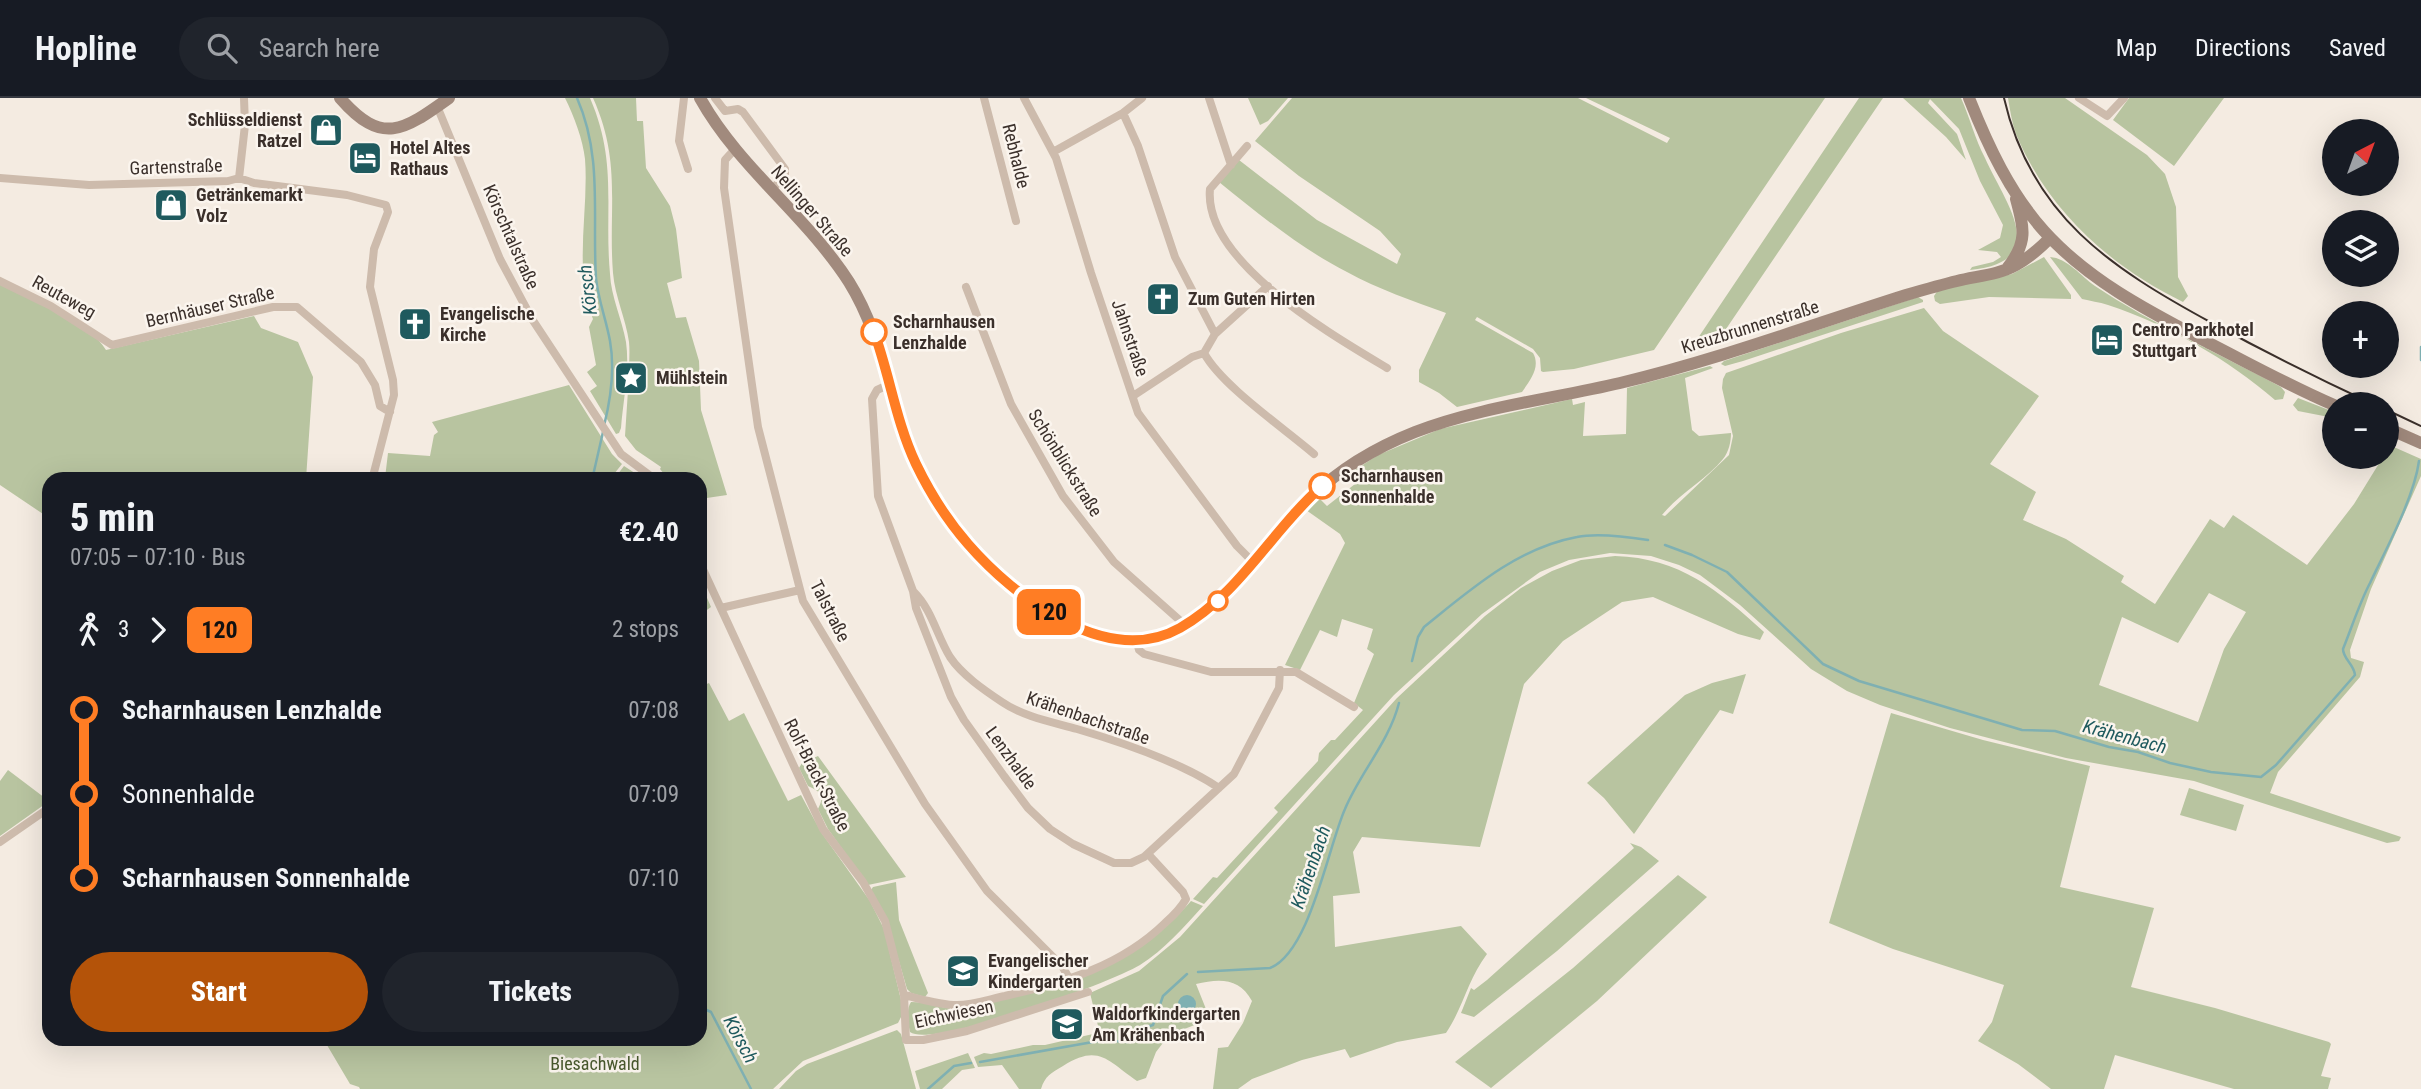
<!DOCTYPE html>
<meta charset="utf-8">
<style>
body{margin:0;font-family:"Roboto Condensed",sans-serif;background:#20242c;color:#f1f3f6;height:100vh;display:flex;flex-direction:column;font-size:26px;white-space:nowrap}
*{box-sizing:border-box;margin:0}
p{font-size:23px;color:#9ea1a6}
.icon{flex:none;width:38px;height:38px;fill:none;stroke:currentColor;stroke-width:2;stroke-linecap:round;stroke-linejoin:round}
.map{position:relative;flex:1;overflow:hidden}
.sheet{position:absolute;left:42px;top:374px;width:665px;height:574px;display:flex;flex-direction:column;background:#171b24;border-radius:21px;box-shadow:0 7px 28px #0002}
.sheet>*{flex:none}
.badge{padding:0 14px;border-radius:10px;font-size:24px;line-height:46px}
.needle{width:46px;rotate:41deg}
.tools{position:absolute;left:2322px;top:21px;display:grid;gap:14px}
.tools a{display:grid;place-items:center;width:77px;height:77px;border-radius:50%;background:#171b24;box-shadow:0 7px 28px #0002;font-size:35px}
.map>.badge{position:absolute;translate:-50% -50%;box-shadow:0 0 0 4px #fff}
.legs{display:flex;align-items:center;gap:10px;height:77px;padding:0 28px;font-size:23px}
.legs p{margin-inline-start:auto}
.headline{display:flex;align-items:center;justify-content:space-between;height:119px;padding:0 28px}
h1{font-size:38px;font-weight:800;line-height:52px}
.button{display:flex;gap:14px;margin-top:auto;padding:14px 28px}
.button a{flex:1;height:80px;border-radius:42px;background:#b45309;color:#fff;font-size:28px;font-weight:800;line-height:80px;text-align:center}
.button a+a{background:#20242c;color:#f1f3f6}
ul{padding:0 28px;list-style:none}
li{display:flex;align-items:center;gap:24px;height:84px;font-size:26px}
li i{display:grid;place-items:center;width:10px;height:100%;margin:0 9px;background:currentColor}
li i::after{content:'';width:18px;height:18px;margin:-9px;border:5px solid;border-radius:50%;background:#171b24}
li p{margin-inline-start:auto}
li:first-child i{background:linear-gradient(#0000 50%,currentColor 0)}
li:last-child i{background:linear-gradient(currentColor 50%,#0000 0)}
header{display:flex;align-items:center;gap:42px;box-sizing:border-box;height:98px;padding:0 35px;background:#171b24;border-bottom:2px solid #363941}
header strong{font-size:33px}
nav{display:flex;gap:38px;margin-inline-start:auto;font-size:24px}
.search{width:490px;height:63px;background:#20242c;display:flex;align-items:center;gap:18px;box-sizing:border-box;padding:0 24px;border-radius:38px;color:#9ea1a6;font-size:26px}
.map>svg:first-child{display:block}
.green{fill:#b8c4a0;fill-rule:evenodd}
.water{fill:#7fb0b2}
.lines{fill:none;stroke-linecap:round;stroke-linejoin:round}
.stream{stroke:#7fb0b2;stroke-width:2.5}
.minor{stroke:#cdbbac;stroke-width:8}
.secondary{stroke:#a18a7d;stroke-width:12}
.tram{stroke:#3b302b;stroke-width:2}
.line-1-casing{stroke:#fff;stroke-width:16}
.line-1{stroke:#ff7d24;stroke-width:10}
.stop-1-dot{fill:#fff;stroke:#ff7d24;stroke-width:3.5}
.labels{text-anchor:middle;stroke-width:5;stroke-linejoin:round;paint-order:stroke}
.poi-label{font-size:18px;font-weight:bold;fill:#3b302b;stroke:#fbf5ee;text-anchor:start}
.street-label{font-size:18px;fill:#3b302b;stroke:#fbf5ee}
.stop-label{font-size:18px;font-weight:bold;fill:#3b302b;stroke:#fbf5ee;text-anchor:start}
.park-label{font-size:18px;fill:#4a5a2e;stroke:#fbf5ee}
.water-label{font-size:19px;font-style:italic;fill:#1f5a5e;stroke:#fbf5ee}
</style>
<header>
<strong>Hopline</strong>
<div class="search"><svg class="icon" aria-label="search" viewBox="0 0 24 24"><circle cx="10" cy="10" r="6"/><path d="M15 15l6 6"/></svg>Search here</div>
<nav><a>Map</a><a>Directions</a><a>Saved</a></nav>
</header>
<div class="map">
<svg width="2421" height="991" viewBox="0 0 2421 991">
<rect width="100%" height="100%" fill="#f4ebe1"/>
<path class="green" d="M 565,0 L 590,0 C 618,65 604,110 610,176 C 611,199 622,221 626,244 C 630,272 623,303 621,330 L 619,335 L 616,336 L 590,293 L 597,288 L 587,274 L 596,267 L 589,229 L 593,221 C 573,172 589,113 585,61 C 583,42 574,18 565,0 Z
M 593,0 L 636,0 L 637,23 L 643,23 L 646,70 L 670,108 L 676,131 L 682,180 L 667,185 L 676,220 L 686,219 L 699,263 L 701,312 L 727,397 L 700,401 L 700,382 L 668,381 L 660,371 L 661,369 L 636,352 L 625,338 L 628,292 L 636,285 L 634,277 L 629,276 C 629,265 630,254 629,244 C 626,221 615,199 613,175 C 608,111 622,64 593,0 Z
M 1248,0 L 1288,0 L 1268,23 L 1260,27 Z
M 1292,0 L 1578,0 L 1667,45 L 1670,40 L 1586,0 L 1825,0 L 1654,252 L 1574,271 L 1543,274 L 1541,273 L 1540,260 L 1533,251 L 1477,219 L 1475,222 L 1533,255 C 1541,269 1530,282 1522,294 L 1457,309 L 1439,295 L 1419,284 L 1419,272 L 1446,215 C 1413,203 1378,191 1347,174 C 1300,150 1260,117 1219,84 L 1239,62 L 1317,122 L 1397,166 L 1401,156 L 1380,133 L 1299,78 L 1255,43 Z
M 1859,0 L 1883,0 L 1726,231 L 1698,240 Z
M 1903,0 L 1961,0 C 1970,20 1975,41 1985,60 C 2004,103 2054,164 1970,172 L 1972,169 L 1993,164 L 2001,159 L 1997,154 L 1978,152 L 2000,140 L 2003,127 L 1980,83 L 1959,31 L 1930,1 L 1928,5 L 1957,36 L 1966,62 L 1946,39 Z
M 2008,0 L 2065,0 L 2147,57 L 2165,76 L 2176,109 L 2178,179 L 2188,198 L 2183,204 C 2110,168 2048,113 2016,36 C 2012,25 2010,12 2008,0 Z
M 2129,0 L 2224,0 L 2174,68 L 2113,22 Z
M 2044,159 L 2071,197 L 2071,201 L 1989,199 L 1940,206 L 1935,203 L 1934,198 L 1938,192 L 2012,176 Z
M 2050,159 C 2067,160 2081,178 2095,188 C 2152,226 2220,256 2281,289 L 2285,294 L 2283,301 L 2275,302 C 2229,262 2167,226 2108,207 C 2099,204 2090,203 2082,201 Z
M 0,186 C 28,200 92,226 106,252 L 254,218 L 261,230 L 298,244 L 313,279 L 306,381 L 49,382 L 49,420 L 0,387 Z
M 1918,199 L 1923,202 L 1923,204 L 1743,263 L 1725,268 L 1721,266 L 1724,263 Z
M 1924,210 L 1943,233 L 2039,298 L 1990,366 L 2036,394 L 2023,422 L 2066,441 L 2124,478 L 2121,484 L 2155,506 L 2210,421 L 2224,430 L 2233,417 L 2307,467 L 2354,406 L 2383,359 L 2387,359 L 2387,346 L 2421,361 L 2421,378 L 2371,491 L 2350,552 L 2351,560 L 2364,564 L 2360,579 L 2278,674 L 2270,695 L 2401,739 L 2399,743 L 2387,745 L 2194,683 L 2066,660 L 1950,630 L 1880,607 L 1847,593 L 1811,571 L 1740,507 L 1700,477 L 1679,467 L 1651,458 L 1610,455 L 1569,462 L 1540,474 L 1482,516 L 1394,597 L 1204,806 L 1193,801 L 1213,779 L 1217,780 L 1278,714 L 1274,710 L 1318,663 L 1319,655 L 1331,642 L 1335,642 L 1363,612 L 1354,605 L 1374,556 L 1367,551 L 1373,531 L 1342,521 L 1337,539 L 1320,532 L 1300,572 L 1285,567 L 1345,445 L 1340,436 L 1306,412 L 1320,401 L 1327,408 L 1355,386 L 1351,379 L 1343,384 L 1341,381 L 1378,357 L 1440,331 L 1572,301 L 1573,307 L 1585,304 L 1583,338 L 1626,336 L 1627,290 L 1710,268 L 1713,270 L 1685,280 L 1692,332 L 1699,338 L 1731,335 C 1731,343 1729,354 1723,361 C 1707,381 1680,395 1662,417 L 1665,418 L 1729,357 L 1733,338 L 1722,290 L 1723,281 L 1726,275 L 1841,235 ZM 2209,495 L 2246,514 L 2224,551 L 2198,624 L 2099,587 L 2122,519 L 2178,545 Z
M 569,287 L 612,356 L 622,366 L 610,381 L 380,381 L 381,379 L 385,380 L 388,355 L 430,358 L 434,337 L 438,334 L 432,324 Z
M 2298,300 L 2334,314 L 2334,320 L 2298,313 L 2293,307 Z
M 624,368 L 644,381 L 614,381 Z
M 1615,458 C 1680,460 1718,492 1764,534 L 1760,542 L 1738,536 L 1653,499 L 1622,504 L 1563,543 L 1524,586 L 1480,749 L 1362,739 L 1353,754 L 1360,795 L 1333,798 L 1335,849 L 1461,828 L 1487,856 C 1468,881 1463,910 1446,935 L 1397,944 L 1350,960 L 1345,951 L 1302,962 L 1252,981 L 1238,991 L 1213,991 L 1218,950 L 1228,949 L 1243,925 L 1252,903 C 1240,880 1220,880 1196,886 L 1210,921 L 1169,937 L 1156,954 L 1146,980 L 1137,983 C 1108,963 1099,945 1063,968 C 1051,975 1045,978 1041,991 L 1019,991 L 1002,967 L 978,969 L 974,959 L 984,955 L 991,956 L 1033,947 L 1045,947 L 1093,936 L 1099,932 L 1090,895 L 1139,873 L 1180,839 L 1397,600 L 1485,518 L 1521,490 L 1552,473 L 1581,462 Z
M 700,484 L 711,509 L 700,517 Z
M 1746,576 L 1733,616 L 1720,612 L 1634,736 L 1604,700 L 1587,685 L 1685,597 L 1712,585 Z
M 709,585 L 729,623 L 744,615 L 788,703 L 801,697 L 821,734 L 870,803 L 884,831 L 901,902 L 902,917 L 898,925 L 803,963 L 773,991 L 360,991 L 359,989 L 350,986 L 324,942 L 700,942 L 700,589 Z
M 1891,615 L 1983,642 L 2090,668 L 2060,789 L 2154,810 L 2131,889 L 2215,910 L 2329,944 L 2331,946 L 2321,978 L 2331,980 L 2328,991 L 2234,991 L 2115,957 L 2104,991 L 2051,991 L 2018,966 L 1978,943 L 1992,924 L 2004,887 L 1893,851 L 1829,825 Z
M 818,658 L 906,779 L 868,787 L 828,731 L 818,711 C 825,697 821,694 808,688 L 799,670 L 802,665 Z
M 8,672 L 45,700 L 48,704 L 0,738 L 0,683 Z
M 2189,690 L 2244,707 L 2236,733 L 2180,717 Z
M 1630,745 L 1641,749 L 1659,763 L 1557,853 L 1474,919 L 1461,915 L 1471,890 L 1474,892 L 1487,882 L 1634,750 Z
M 1678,777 L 1707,799 L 1597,903 L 1491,990 L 1455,964 L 1573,870 Z
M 896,784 L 899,822 L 928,895 L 925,899 L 911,895 L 907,891 L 887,822 L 871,792 L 873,789 Z
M 1191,803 L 1203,808 C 1184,829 1164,852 1140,867 C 1112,884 933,951 910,934 C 908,926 906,911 911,904 C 927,904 942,911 959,911 C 979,910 1001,901 1021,896 C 1096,877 1138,862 1191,803 Z
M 897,932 L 901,936 L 916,991 L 779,991 L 796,973 L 807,966 Z
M 968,955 L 975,970 L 962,972 L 942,991 L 920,991 L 915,973 Z"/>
<path class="water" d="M1178 906a9 9 0 1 1 18 0a9 9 0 1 1-18 0Z"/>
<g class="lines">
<path class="stream" d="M 577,0 C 603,59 592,118 596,180 C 598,201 606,221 610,243 C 615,271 611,300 604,328
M 2421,249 L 2421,262
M 592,382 L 603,334
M 1665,447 L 1692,457 L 1727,474 L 1823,566 L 1859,583 L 2022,632 L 2055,633 L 2109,649 L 2138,654 L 2170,665 L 2211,674 L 2261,679 L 2276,667 L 2355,577 C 2354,566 2343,561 2343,551 C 2352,529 2359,506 2370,485 C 2386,451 2414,400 2419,363
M 1412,563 L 1418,539 L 1424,529 C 1470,492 1517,450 1577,439 C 1596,435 1629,439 1648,442
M 1198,874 L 1270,870 C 1310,854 1328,749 1345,711 C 1360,675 1389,644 1399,605
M 700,909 L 711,914 L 751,991
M 980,964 L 1104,942 L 1127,944 L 1140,931 L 1153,927 L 1163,898 L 1187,876
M 928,991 L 954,968 L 971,965"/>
<path class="minor" d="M 684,0 L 679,43 L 688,71
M 715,0 L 725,13 L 738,11 L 743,14 L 785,71 L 785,78 L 771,92
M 984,0 L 1016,123
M 1024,0 L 1056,60 L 1091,175 L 1138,315 L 1237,448 L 1253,464
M 1209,0 L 1231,67
M 2079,0 L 2107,18 L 2124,0
M 437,8 L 500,161 L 532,221 L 621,356 L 656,382
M 1123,15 L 1138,48 L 1175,159 L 1215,236
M 1247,48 L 1210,91 C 1203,163 1332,237 1387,270
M 735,51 L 725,62 L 724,90 L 758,329 L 803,503 L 925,706 L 987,793 L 1062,868 L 1069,880
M 1053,54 L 1123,15 L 1142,0
M 0,80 L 89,87 L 228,83 L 239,80 L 254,85 L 347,97 L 386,107 L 388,114 L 374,151 L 370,189 L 393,282 L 394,297 L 372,382
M 239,80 L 245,27 L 244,0
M 0,183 L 51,208 L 112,247 L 273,209 L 297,209 L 361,264 L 375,287 L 380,308 L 390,314
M 966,189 L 1011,306 L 1063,398 L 1114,464 L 1185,527
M 1204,255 C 1222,288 1284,330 1314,356
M 890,286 L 877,292 L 872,301 L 878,398 L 913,493 L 916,510 L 951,599 L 964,622 L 1004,678 L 1028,710 L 1050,731 L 1073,746 L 1114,765 L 1131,765 L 1144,759 L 1234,676 L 1279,590 L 1280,572
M 1133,298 L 1192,259 L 1204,255 L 1215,236 L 1268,188
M 700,465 L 823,731 L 863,784 L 885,823 L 904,897 L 906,942 L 923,942 L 967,933 L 1088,894
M 914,494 C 932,512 937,538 950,559 C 962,577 984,592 1002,604 C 1024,619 1052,624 1077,631 C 1121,644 1182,665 1219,690
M 721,510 L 800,492
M 1136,541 L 1139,552 L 1144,556 L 1211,574 L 1296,574 L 1354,609
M 0,744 L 49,710
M 904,897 C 921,901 940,907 957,907 C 973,907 990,901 1005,898 C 1063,885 1121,868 1165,825 C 1173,818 1181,810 1186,801 L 1183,794 L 1148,756"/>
<path class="secondary" d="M 340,0 C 382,48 403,33 449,0
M 700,0 C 739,70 806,117 849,184 C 877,229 884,274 900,324 C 928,415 998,498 1088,533 C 1194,575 1248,458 1311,399 C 1340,371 1377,349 1415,334 C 1480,309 1552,301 1620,285 C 1717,262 1811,227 1906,197 C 1923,192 1940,187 1957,183 C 1977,178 1998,177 2016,167 C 2029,160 2040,150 2050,140
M 1969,0 C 1988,48 2010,95 2044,133 C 2090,184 2152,215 2211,246 C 2252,267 2292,289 2334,307
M 2008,169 C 2028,144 2024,130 2016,101
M 2387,330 L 2421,345"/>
<path class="tram" d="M 2004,0 C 2031,118 2111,170 2212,225 C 2265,254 2319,281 2373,306
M 2387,312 L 2421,328"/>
</g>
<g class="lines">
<g class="line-1-casing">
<path id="line-1" d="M 874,234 C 890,278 896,324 916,366 C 930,395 947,422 968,446 C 1014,499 1107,571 1180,530 C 1240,496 1272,432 1322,388"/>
</g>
<use href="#line-1" class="line-1"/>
</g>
<defs>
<g id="shop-square" transform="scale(1.75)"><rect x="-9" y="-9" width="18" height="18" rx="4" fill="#1f5a5e" stroke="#fbf5ee"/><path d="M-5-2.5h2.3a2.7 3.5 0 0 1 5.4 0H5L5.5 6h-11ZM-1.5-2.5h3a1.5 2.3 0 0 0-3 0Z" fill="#fff"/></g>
<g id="hotel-square" transform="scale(1.75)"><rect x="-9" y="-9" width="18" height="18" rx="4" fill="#1f5a5e" stroke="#fbf5ee"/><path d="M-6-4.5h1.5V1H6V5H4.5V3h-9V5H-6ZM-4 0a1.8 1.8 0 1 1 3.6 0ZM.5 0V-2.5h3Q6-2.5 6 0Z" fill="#fff"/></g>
<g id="church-square" transform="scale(1.75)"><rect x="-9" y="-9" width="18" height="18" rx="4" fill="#1f5a5e" stroke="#fbf5ee"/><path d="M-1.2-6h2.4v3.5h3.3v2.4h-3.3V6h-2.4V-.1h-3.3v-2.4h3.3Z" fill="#fff"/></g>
<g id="sight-square" transform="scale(1.75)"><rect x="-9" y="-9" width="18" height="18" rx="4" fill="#1f5a5e" stroke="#fbf5ee"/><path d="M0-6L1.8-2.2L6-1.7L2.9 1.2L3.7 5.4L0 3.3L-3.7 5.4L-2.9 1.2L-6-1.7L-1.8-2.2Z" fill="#fff"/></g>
<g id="school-square" transform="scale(1.75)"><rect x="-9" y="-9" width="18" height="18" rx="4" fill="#1f5a5e" stroke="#fbf5ee"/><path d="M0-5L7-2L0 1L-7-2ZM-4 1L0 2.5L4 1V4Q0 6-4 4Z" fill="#fff"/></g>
</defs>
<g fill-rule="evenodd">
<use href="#shop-square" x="326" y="32"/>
<use href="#hotel-square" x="365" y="60"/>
<use href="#shop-square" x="171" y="107"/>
<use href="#church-square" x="1163" y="201"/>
<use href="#church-square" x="415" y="226"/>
<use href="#hotel-square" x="2107" y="242"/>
<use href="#sight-square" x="631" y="280"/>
<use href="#school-square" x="963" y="873"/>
<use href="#school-square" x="1067" y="926"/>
</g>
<g class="stop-1-dot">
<circle cx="874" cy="234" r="12"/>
<circle cx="1322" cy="388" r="12"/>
<circle cx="1218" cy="503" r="9"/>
</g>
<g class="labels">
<g class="poi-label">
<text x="302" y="28" text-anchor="end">Schlüsseldienst<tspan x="302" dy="21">Ratzel</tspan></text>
<text x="390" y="56">Hotel Altes<tspan x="390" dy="21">Rathaus</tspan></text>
<text x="196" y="103">Getränkemarkt<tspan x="196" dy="21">Volz</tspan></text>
<text x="1188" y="207">Zum Guten Hirten</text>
<text x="440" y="222">Evangelische<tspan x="440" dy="21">Kirche</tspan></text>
<text x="2132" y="238">Centro Parkhotel<tspan x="2132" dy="21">Stuttgart</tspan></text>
<text x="656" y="286">Mühlstein</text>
<text x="988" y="869">Evangelischer<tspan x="988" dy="21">Kindergarten</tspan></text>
<text x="1092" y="922">Waldorfkindergarten<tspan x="1092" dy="21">Am Krähenbach</tspan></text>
</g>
<g class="street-label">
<text transform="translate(1016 58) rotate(76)" y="6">Rebhalde</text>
<text transform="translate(176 69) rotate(-2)" y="6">Gartenstraße</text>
<text transform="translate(812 113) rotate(49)" y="6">Nellinger Straße</text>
<text transform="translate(511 139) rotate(66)" y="6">Körschtalstraße</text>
<text transform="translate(64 199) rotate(29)" y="6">Reuteweg</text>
<text transform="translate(210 209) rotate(-13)" y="6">Bernhäuser Straße</text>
<text transform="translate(1750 229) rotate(-17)" y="6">Kreuzbrunnenstraße</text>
<text transform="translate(1130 240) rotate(71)" y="6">Jahnstraße</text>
<text transform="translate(1065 365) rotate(58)" y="6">Schönblickstraße</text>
<text transform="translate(830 513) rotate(63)" y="6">Talstraße</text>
<text transform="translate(1088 620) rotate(19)" y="6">Krähenbachstraße</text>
<text transform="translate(1011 660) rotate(54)" y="6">Lenzhalde</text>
<text transform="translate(817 677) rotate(63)" y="6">Rolf-Brack-Straße</text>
<text transform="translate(954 916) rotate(-12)" y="6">Eichwiesen</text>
</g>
<g class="stop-label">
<text x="893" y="230">Scharnhausen<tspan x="893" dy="21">Lenzhalde</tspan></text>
<text x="1341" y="384">Scharnhausen<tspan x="1341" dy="21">Sonnenhalde</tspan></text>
</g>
<g class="park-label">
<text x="595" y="972">Biesachwald</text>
</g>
<g class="water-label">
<text transform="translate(587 192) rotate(-97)" y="7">Körsch</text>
<text transform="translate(2125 638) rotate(15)" y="7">Krähenbach</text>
<text transform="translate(1310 769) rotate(-71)" y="7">Krähenbach</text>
<text transform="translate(741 941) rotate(62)" y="7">Körsch</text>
</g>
</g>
</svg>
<div class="tools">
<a><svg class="needle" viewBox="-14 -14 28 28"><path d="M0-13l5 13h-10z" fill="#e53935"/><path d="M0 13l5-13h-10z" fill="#9ea1a6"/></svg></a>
<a><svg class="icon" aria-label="layers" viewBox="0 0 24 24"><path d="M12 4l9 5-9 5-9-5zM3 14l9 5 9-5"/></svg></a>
<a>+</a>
<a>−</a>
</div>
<b class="badge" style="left:1049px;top:514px;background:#ff7d24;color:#111">120</b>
<section class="sheet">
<div class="headline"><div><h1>5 min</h1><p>07:05 – 07:10 · Bus</p></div><b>€2.40</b></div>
<div class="legs"><svg class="icon" aria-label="walk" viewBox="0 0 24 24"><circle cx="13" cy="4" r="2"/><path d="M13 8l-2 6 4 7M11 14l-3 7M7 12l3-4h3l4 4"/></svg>3<svg class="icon" aria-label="forward" viewBox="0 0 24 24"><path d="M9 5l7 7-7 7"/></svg><b class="badge" style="background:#ff7d24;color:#111">120</b><p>2 stops</p></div>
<ul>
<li><i style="color:#ff7d24"></i><b>Scharnhausen Lenzhalde</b><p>07:08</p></li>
<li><i style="color:#ff7d24"></i><span>Sonnenhalde</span><p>07:09</p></li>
<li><i style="color:#ff7d24"></i><b>Scharnhausen Sonnenhalde</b><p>07:10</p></li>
</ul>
<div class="button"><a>Start</a><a>Tickets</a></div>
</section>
</div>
